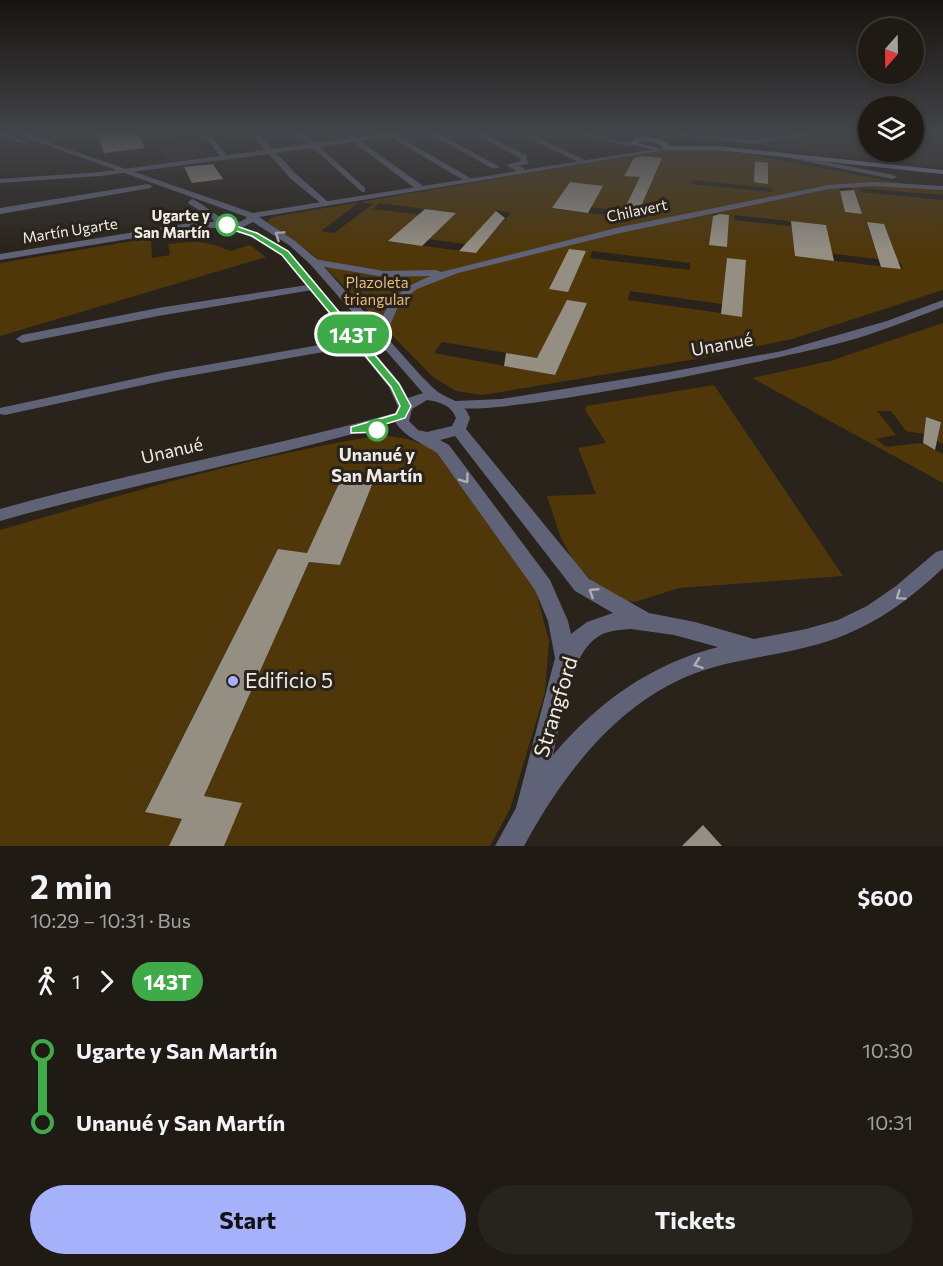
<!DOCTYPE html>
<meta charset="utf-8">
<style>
body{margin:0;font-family:Commissioner,sans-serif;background:#27231d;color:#f1f3f6;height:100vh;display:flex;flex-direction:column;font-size:22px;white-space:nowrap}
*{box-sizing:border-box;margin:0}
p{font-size:20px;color:#a1a1a0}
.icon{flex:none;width:33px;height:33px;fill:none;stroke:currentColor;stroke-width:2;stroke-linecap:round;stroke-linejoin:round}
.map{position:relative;height:846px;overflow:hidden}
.panel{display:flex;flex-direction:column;background:#1f1a14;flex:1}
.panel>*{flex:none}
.badge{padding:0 12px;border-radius:20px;font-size:21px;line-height:39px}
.needle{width:39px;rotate:200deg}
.buttons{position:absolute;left:858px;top:18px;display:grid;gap:12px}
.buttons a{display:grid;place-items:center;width:66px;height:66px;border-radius:50%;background:#1f1a14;box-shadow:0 3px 9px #0003,0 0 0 2px #3c3834;font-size:30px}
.map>.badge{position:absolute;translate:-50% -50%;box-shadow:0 0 0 3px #fff}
.legs{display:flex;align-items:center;gap:9px;height:66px;padding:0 30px;font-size:20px}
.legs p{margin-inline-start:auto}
.head{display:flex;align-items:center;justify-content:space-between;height:102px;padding:0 30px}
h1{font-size:33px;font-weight:700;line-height:45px}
.primary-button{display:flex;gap:12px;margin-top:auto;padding:12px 30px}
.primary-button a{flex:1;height:69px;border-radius:36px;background:#a6b1fc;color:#111;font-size:24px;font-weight:700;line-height:69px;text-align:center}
.primary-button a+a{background:#27231d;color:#f1f3f6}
ul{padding:0 30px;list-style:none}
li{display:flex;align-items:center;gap:21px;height:72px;font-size:22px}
li i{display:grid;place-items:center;width:9px;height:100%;margin:0 8px;background:currentColor}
li i::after{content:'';width:15px;height:15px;margin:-8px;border:4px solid;border-radius:50%;background:#1f1a14}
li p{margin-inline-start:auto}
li:first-child i{background:linear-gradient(#0000 50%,currentColor 0)}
li:last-child i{background:linear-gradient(currentColor 50%,#0000 0)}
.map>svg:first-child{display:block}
.built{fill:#352c1e}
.green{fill:#4f3709;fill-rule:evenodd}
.building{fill:#948e83}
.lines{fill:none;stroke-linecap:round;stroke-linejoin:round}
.minor{fill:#606377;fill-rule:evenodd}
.tertiary{fill:#606377;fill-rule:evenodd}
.secondary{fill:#8287a6;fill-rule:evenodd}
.oneway{stroke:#afaeb4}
.line-1{fill:#3fab48;stroke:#fff;stroke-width:1.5}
.stop-1-dot{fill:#fff;stroke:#3fab48;stroke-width:3}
.poi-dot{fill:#a6b1fc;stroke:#29231b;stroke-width:2}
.labels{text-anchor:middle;stroke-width:6;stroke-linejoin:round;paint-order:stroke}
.far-street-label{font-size:15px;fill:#efece6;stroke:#29231b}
.far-stop-label{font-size:15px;font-weight:bold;fill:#efece6;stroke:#29231b;text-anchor:end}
.far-park-label{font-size:15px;fill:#e7bc79;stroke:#29231b}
.street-label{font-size:18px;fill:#efece6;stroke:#29231b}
.stop-label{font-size:18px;font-weight:bold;fill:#efece6;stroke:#29231b}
.near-poi-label{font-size:21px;fill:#efece6;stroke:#29231b;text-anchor:start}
.near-street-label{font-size:21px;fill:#efece6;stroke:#29231b}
</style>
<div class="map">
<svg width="943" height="846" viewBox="0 0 943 846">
<rect width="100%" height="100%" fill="#29231b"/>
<path class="built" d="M 632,133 L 868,133 L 868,152 L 914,152 L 914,133 L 943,133 L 943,166 Z
M 194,141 L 200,145 L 202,147 L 200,148 L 209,157 L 169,162 L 160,147 Z"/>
<path class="green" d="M 692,148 L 747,154 L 943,191 L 943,195 L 859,188 L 861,192 L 943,200 L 943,290 L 792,339 L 702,358 L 483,395 L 456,391 L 433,377 L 311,253 L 267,222 L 272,217 L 671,149 ZM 692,180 L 771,188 L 772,192 L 691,184 ZM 637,184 L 650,185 L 640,210 L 625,209 ZM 839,186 L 853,188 L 861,213 L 845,211 ZM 360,202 L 373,204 L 334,233 L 321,231 ZM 379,203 L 455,213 L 450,218 L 373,209 ZM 556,203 L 638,213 L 636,218 L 553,209 ZM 497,210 L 511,213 L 484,243 L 469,240 ZM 713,214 L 728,215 L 727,247 L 710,245 ZM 734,215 L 826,225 L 827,230 L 734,220 ZM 867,223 L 884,224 L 896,258 L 877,255 ZM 396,235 L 481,246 L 482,247 L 476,253 L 389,241 ZM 795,249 L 900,262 L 903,269 L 796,256 ZM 592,251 L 690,263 L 690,270 L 590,258 ZM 728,258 L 746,261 L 743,303 L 723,300 ZM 630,291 L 742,307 L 742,316 L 628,300 ZM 442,342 L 560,362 L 560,363 L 554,375 L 434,353 Z
M 151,238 L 152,258 L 170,255 L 168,244 C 191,241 208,240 230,251 L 250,245 L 266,257 L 0,336 L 0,263 Z
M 943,323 L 943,444 L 937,441 L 941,421 L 926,417 L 924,434 L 906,431 L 891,411 L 877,411 L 896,435 L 876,439 L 886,447 L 921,443 L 943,454 L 943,483 L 752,378 L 830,361 Z
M 714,385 L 843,576 L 679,588 L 635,602 L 623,601 L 600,589 L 575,564 L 561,538 L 547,496 L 596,494 L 578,448 L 606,443 L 585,410 L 586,406 Z
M 382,435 L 408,439 L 434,449 L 535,588 L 549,641 L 545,692 L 510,809 L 490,846 L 224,846 L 241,803 L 204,796 L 309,562 L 340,565 L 374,481 L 342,477 L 307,553 L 278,549 L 145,811 L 182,819 L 169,846 L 0,846 L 0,530 C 125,494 254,455 382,435 Z"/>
<path class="building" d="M 97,133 L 137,133 L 145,148 L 104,153 Z
M 642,156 L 662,158 L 636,218 L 621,216 L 640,177 L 624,176 L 634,158 Z
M 755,161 L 768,163 L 768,184 L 754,182 Z
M 213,164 L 223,179 L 192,183 L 184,167 Z
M 570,182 L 603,186 L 588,213 L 552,208 Z
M 854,190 L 862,214 L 845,212 L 840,191 Z
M 425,209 L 456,213 L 422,246 L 388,241 Z
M 496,211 L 505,218 L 476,253 L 459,251 Z
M 720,214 L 729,215 L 727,247 L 709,245 L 713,216 Z
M 791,221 L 826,225 L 834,261 L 795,256 Z
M 867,222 L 884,224 L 901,269 L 881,267 Z
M 569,249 L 586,251 L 568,292 L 549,289 Z
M 727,258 L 746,260 L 742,317 L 721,314 Z
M 567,300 L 587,303 L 555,375 L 504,366 L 506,353 L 537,358 Z
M 926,417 L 941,422 L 935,450 L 923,443 Z
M 342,477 L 374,480 L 340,565 L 309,562 L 204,796 L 242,803 L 224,846 L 169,846 L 182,819 L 145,812 L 278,549 L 307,553 Z
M 703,825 L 722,846 L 682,846 Z"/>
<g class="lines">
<path class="minor" d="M 202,133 L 208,133 L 227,155 L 265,150 L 251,133 L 257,133 L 272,149 L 308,144 L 295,133 L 302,133 L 315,143 L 349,139 L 346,136 L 349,134 L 356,138 L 385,133 L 410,133 L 398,136 L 472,179 L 465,181 L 390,137 L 360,141 L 422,185 L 422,189 L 416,189 L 353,142 L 320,147 L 365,188 L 365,192 L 362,192 L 313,148 L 276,153 L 296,174 L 327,201 L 327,205 L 324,206 L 290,178 L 269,154 L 100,176 L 0,183 L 0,179 L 100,172 L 220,156 Z
M 429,133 L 437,133 L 500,167 L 493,169 Z
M 473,133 L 481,133 L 526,155 L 528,164 L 518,166 L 524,168 L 524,172 L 518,172 L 506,165 L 521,161 L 520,158 Z
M 519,133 L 527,133 L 585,160 L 578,162 Z
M 771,151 L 893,175 L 897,177 L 893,179 L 769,154 Z
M 873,182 L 943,186 L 943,190 L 873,186 L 829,189 L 620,233 L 458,273 L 417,289 L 403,300 L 397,309 L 385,337 L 379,341 L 373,337 C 388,302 395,290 431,276 L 384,277 L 314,265 L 309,262 L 314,259 L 384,271 L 436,270 L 441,272 L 620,227 L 829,185 Z
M 148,184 L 152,186 L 151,188 L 0,214 L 0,208 Z
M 314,284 L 319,287 L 318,289 L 158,316 L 22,343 L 16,339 L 22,335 L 158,308 Z
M 943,300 L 943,307 C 909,320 875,334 840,343 C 797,355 467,425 449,405 L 456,401 L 501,399 L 669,372 L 782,351 L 887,321 Z
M 359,338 L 365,342 L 363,345 L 166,380 L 5,415 L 0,414 L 0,408 L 166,372 Z"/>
<path class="tertiary" d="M 0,133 L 28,142 L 25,144 L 0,135 Z
M 13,133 L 22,133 L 253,213 L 668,147 L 666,150 L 259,217 L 295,241 L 318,260 L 422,377 C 428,382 434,390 441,394 C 454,401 464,402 470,418 L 466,429 L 589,579 L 649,613 L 695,622 L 754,639 L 806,629 L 838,620 L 867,606 L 896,586 L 936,552 L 943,550 L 943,568 C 903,606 862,634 807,647 C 769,657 729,660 693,674 C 616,704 562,776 524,846 L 495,846 L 516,808 L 555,658 L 548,621 L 535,590 L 437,453 C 422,443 406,438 395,422 C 265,460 131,484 0,521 L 0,509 C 131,472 265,449 395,413 L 398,407 L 389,387 L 281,255 L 251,237 L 227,228 L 196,228 L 0,260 L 0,254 L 196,222 L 214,222 L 212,218 L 189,204 L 188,202 L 192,199 C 208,205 231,234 247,217 ZM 253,222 L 289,245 L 310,264 L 423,393 L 408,398 L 400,383 L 289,251 L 243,227 ZM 427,400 C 440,402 451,405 456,418 L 452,426 L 427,432 L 418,430 L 409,421 L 412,409 ZM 455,436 L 575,591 L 613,613 L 587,622 L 571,634 L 568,621 L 550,580 L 449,445 L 440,440 ZM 631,629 L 674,635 L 718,647 C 651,664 598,702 553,755 C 562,721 568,655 599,636 C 609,630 620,630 631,629 Z
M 578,133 L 588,133 L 634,145 L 631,147 Z
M 663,133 L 754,140 L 807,133 L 823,133 L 754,144 Z"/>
<path class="secondary" d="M 650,137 L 662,140 L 671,146 L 717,146 L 943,170 L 943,174 L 717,150 L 666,150 C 659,144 650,138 637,143 L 657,148 L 657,150 L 628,144 L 637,138 Z"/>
</g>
<defs><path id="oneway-chevron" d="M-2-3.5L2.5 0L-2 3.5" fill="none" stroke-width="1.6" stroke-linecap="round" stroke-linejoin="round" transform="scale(1.5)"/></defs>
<g class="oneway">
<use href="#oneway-chevron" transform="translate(279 235) rotate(-146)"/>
<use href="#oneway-chevron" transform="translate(465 479) rotate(54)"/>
<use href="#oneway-chevron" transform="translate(593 592) rotate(-147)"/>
<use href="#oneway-chevron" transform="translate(900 596) rotate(145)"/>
<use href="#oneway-chevron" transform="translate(698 664) rotate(161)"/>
</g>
<linearGradient id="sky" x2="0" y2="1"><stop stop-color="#17130f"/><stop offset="0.53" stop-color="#43454a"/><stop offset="1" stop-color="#43454a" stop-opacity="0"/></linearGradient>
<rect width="943" height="251" fill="url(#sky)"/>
<path class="line-1" d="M 227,223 L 257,233 L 288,251 L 399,384 L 411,406 L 405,418 L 379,426 L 383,430 L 381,432 L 351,433 L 351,427 L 396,414 L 400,406 L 391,387 L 282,255 L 252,236 L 224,227 Z"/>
<g class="stop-1-dot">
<circle cx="227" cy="225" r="10"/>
<circle cx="377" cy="430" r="10"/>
</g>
<circle class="poi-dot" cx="233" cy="681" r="6"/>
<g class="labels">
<g class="far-street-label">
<text transform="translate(637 211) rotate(-12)" y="5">Chilavert</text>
<text transform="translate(70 231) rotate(-9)" y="5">Martín Ugarte</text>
</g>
<g class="far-stop-label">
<text x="210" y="221">Ugarte y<tspan x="210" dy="17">San Martín</tspan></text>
</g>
<g class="far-park-label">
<text x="377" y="288">Plazoleta<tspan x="377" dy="17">triangular</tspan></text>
</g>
<g class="street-label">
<text transform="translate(722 345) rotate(-10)" y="6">Unanué</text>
<text transform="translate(172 451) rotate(-13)" y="6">Unanué</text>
</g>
<g class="stop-label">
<text x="377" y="461">Unanué y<tspan x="377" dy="21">San Martín</tspan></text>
</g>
<g class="near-poi-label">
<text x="245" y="688">Edificio 5</text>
</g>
<g class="near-street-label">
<text transform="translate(556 707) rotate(-73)" y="7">Strangford</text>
</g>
</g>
</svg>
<div class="buttons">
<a><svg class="needle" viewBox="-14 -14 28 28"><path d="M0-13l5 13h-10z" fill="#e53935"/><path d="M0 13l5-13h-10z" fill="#a1a1a0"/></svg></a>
<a><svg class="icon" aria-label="layers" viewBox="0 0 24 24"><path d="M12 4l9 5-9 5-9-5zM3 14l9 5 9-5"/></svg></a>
</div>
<b class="badge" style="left:353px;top:334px;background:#3fab48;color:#fff">143T</b>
</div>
<section class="panel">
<div class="head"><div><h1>2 min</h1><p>10:29 – 10:31 · Bus</p></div><b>$600</b></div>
<div class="legs"><svg class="icon" aria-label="walk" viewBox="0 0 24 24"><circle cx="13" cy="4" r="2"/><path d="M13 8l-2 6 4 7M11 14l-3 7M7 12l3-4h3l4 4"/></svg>1<svg class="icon" aria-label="forward" viewBox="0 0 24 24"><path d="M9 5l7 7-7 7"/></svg><b class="badge" style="background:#3fab48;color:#fff">143T</b></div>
<ul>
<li><i style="color:#3fab48"></i><b>Ugarte y San Martín</b><p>10:30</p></li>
<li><i style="color:#3fab48"></i><b>Unanué y San Martín</b><p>10:31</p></li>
</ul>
<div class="primary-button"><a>Start</a><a>Tickets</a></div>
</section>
